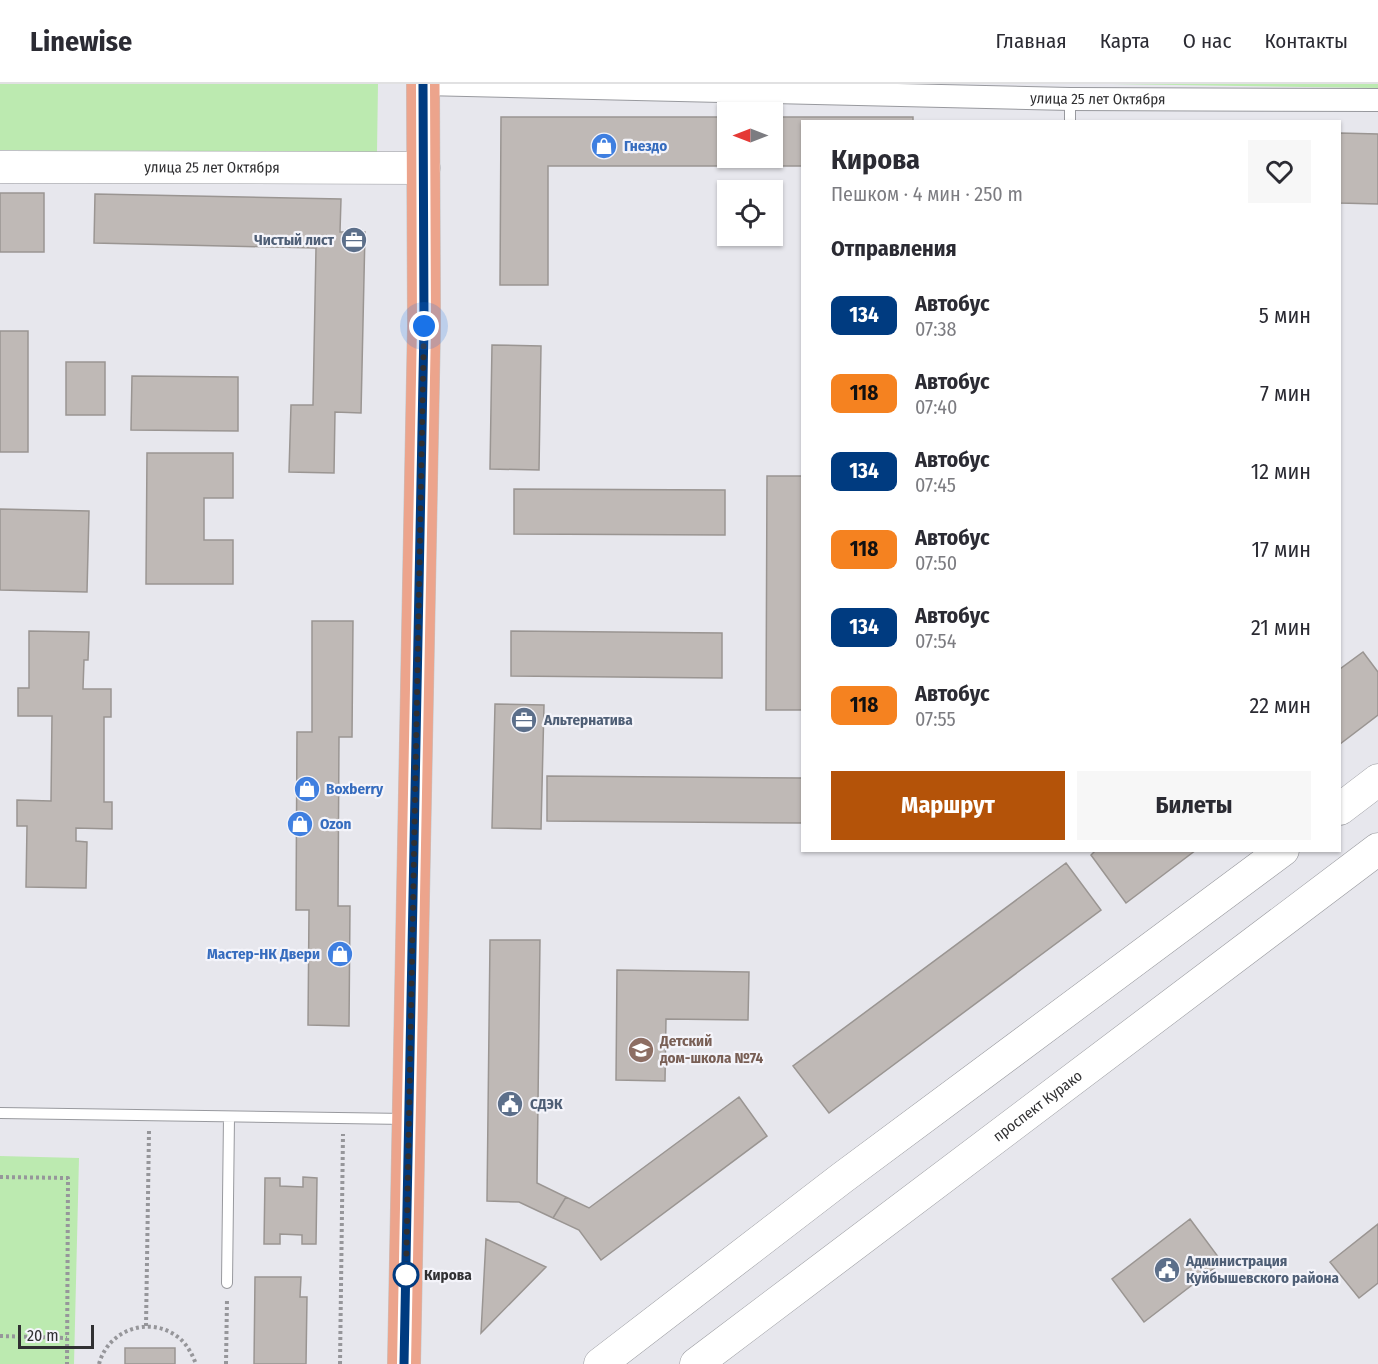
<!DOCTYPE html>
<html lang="ru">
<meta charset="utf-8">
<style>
body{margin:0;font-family:"Fira Sans Condensed",sans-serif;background:#f7f7f7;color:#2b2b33;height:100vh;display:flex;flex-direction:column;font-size:22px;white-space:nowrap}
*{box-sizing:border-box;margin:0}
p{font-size:20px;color:#7c7c81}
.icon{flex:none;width:33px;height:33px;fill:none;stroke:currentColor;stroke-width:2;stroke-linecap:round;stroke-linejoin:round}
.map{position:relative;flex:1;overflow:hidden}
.drawer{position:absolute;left:801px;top:36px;width:540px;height:732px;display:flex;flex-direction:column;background:#fff;border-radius:0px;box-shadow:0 2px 4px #0004}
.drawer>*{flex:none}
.badge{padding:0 12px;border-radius:9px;font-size:21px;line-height:39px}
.needle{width:39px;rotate:270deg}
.buttons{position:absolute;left:717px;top:18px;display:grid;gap:12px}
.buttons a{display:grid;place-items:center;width:66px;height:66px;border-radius:0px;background:#fff;box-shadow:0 2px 4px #0004;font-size:30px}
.scale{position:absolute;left:18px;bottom:15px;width:76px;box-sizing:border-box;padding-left:6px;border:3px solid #303032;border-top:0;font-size:16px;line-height:21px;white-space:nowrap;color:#303032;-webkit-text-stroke:4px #f4f4fa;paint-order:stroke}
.you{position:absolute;width:30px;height:30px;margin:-15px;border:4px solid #fff;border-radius:50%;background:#1a73e8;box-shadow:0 0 0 9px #1a73e833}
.map>.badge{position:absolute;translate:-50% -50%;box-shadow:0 0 0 3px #fff}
h2{padding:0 30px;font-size:22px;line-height:54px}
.round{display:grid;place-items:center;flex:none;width:63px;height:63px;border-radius:0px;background:#f7f7f7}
.summary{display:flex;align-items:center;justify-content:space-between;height:102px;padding:0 30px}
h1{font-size:28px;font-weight:700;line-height:45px}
.primary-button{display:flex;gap:12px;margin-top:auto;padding:12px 30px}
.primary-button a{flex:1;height:69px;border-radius:0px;background:#b45309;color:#fff;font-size:24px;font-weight:700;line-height:69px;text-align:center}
.primary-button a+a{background:#f7f7f7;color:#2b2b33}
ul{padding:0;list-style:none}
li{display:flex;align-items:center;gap:18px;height:78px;padding:0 30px}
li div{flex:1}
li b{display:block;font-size:22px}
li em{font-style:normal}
li .badge{min-width:66px;font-weight:700;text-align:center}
header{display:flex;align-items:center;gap:36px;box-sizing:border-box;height:84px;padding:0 30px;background:#fff;border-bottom:2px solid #e1e1e2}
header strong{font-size:28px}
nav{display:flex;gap:33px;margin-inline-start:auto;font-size:21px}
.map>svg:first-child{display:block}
.green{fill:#bceab0}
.building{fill:#bfb9b6;stroke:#9a9592;stroke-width:1.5}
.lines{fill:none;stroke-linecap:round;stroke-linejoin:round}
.lane-casing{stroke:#98999e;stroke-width:12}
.street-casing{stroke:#98999e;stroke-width:24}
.secondary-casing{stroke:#98999e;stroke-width:33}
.primary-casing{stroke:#c5c5c6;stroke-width:34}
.path{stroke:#96969a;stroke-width:4;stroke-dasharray:3 3;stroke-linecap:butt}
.lane{stroke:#fff;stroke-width:10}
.street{stroke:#fff;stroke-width:22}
.secondary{stroke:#fff;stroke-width:32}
.primary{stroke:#eca48c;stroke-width:33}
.line-casing{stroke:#fff;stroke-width:14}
.line{stroke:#003b80;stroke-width:9}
.walk{stroke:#303032;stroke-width:6;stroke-dasharray:0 10.8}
.stop-dot{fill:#fff;stroke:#003b80;stroke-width:3}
.labels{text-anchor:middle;stroke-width:4.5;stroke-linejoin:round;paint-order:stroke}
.street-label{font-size:15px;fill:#303032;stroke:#f4f4fa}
.shop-label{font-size:15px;font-weight:bold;fill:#366cbe;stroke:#f4f4fa;text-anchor:start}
.service-label{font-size:15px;font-weight:bold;fill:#4e5e75;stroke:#f4f4fa;text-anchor:start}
.education-label{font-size:15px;font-weight:bold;fill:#785e54;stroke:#f4f4fa;text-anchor:start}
.stop-label{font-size:15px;font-weight:bold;fill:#303032;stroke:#f4f4fa;text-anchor:start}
</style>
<header>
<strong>Linewise</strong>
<nav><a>Главная</a><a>Карта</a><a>О нас</a><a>Контакты</a></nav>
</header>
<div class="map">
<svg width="1378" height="1280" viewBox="0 0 1378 1280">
<rect width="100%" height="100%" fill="#e7e7ed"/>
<path class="green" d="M 0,0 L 378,0 L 377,68 L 0,66 Z
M 1112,0 L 1378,0 L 1378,4 Z
M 0,1072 L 79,1074 L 74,1280 L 0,1280 Z"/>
<path class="building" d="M 501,33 L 728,33 L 728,74 L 772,74 L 772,33 L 913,33 L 913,38 L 802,38 L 802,82 L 548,82 L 548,201 L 500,201 Z
M 1340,49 L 1378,50 L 1378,120 L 1340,119 Z
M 0,109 L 44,109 L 44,168 L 0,168 Z
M 95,110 L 341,115 L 340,148 L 365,148 L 361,329 L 335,328 L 334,389 L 289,388 L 291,321 L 313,321 L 316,164 L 94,159 Z
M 0,247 L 28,247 L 28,368 L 0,368 Z
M 492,261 L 541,262 L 539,386 L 490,385 Z
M 66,278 L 105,278 L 105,331 L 66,331 Z
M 132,292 L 238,293 L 238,347 L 131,346 Z
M 147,369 L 233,369 L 233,414 L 204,414 L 204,456 L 233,456 L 233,500 L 146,500 Z
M 767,392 L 802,392 L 802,626 L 766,626 Z
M 514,405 L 725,406 L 725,451 L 514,450 Z
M 0,425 L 89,427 L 87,508 L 0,506 Z
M 312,537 L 353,537 L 352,653 L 339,653 L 338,822 L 350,822 L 349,942 L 308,941 L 309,826 L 296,826 L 297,648 L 312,648 Z
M 29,547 L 89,548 L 88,576 L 84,576 L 83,605 L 111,605 L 111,633 L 104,633 L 104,718 L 112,718 L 112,745 L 76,744 L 76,757 L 87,758 L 86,804 L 26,803 L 27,742 L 17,742 L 17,716 L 51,717 L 52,632 L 18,632 L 18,604 L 29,604 Z
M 511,547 L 722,549 L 722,594 L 511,592 Z
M 1363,568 L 1378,588 L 1378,631 L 1340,660 L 1340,585 Z
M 495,620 L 544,621 L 541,745 L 492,744 Z
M 547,692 L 802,694 L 802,739 L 547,737 Z
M 1096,766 L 1196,766 L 1126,819 L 1091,771 Z
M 1066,779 L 1101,826 L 829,1029 L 793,982 Z
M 490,856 L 540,856 L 537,1099 L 566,1113 L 553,1134 L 519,1118 L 487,1117 Z
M 617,886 L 749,888 L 748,936 L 666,935 L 665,997 L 616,996 Z
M 739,1013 L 767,1052 L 601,1176 L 579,1146 L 553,1134 L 566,1113 L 589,1124 Z
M 303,1093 L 317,1094 L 316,1160 L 302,1160 L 302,1151 L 280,1150 L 280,1160 L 264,1160 L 265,1094 L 280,1094 L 280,1102 L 303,1103 Z
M 1190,1135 L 1222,1178 L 1144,1238 L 1112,1195 Z
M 1378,1140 L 1378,1199 L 1359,1214 L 1330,1178 Z
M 486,1155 L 546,1183 L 481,1249 Z
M 255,1193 L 301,1193 L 300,1213 L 307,1213 L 306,1280 L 254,1280 Z
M 125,1264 L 175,1264 L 175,1280 L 125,1280 Z"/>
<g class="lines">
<g class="lane-casing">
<path id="lane" d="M 1070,38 L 1070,15
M 0,1029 L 406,1035
M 227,1199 L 229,1033"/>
</g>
<g class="street-casing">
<g id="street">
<path id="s1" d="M 423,0 L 1070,15 L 1378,16"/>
</g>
</g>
<g class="secondary-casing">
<g id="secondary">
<path id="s2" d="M 0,83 L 424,84"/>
<path d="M 1340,725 L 1378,696"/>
<path d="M 600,1280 L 842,1094 L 1283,766"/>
<path id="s3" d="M 696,1280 L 1378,765"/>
</g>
</g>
<g class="primary-casing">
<path id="primary" d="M 404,1280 L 424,242 L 423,0"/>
</g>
<path class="path" d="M 0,1093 L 68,1094 L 67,1280
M 146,1242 L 149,1047
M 0,1252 L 67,1254
M 99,1280 C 108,1246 149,1231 178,1253 C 187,1260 192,1270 196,1280
M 226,1280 L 227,1215
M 340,1280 L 343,1050"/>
<use href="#lane" class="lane"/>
<use href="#street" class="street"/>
<use href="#secondary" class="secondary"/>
<use href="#primary" class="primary"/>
</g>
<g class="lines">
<g class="line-casing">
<path id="line" d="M 404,1280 L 424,242 L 423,0"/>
</g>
<use href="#line" class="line"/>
<path class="walk" d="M 406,1191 L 424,242"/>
</g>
<defs>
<g id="shop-disc" transform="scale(1.35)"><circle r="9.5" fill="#3f7fe0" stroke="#f4f4fa"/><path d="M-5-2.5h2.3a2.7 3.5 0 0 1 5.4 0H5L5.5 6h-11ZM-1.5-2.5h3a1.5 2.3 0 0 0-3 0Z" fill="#fff"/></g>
<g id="office-disc" transform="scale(1.35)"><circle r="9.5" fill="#5c6f8a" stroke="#f4f4fa"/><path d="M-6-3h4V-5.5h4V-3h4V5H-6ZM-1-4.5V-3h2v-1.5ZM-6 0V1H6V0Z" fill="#fff"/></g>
<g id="school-disc" transform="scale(1.35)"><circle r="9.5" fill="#8d6e63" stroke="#f4f4fa"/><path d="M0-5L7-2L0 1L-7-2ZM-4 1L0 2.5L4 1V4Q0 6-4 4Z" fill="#fff"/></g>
<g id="civic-disc" transform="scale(1.35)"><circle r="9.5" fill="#5c6f8a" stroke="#f4f4fa"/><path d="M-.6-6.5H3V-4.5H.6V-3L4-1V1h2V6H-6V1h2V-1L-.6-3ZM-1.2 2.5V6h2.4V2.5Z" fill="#fff"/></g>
</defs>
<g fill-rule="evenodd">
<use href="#shop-disc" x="604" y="62"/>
<use href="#office-disc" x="354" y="156"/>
<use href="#office-disc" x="524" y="636"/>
<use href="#shop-disc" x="307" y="705"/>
<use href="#shop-disc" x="300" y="740"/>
<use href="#shop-disc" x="340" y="870"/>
<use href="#school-disc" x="641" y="966"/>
<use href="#civic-disc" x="510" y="1020"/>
<use href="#civic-disc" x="1167" y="1186"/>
</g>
<circle class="stop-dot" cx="406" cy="1191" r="12"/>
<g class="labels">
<g class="street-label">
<text dy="5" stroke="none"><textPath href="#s1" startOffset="675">улица 25 лет Октября</textPath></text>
<text dy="5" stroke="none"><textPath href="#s2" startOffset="212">улица 25 лет Октября</textPath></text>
<text dy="5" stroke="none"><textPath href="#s3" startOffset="428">проспект Курако</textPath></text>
</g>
<g class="shop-label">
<text x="624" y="67">Гнездо</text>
<text x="326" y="710">Boxberry</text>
<text x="320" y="745">Ozon</text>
<text x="320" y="875" text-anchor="end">Мастер-НК Двери</text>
</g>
<g class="service-label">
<text x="334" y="161" text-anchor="end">Чистый лист</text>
<text x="544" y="641">Альтернатива</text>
<text x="530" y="1025">СДЭК</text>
<text x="1186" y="1182">Администрация<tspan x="1186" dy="17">Куйбышевского района</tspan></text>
</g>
<g class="education-label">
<text x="660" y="962">Детский<tspan x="660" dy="17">дом-школа №74</tspan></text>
</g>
<g class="stop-label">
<text x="424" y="1196">Кирова</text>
</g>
</g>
</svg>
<div class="buttons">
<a><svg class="needle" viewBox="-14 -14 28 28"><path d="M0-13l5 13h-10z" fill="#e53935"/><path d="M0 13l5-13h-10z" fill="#7c7c81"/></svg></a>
<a><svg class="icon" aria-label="locate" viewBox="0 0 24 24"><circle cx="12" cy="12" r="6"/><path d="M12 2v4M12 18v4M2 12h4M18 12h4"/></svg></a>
</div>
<div class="scale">20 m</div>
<div class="you" style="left:424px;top:242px"></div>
<section class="drawer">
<div class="summary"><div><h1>Кирова</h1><p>Пешком · 4 мин · 250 m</p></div><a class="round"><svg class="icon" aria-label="heart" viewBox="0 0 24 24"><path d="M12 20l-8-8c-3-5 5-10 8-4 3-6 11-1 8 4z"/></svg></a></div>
<h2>Отправления</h2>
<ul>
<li><span class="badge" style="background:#003b80;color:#fff">134</span><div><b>Автобус</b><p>07:38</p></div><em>5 мин</em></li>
<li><span class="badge" style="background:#f58220;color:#111">118</span><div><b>Автобус</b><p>07:40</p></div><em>7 мин</em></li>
<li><span class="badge" style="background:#003b80;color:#fff">134</span><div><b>Автобус</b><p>07:45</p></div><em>12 мин</em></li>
<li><span class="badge" style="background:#f58220;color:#111">118</span><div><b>Автобус</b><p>07:50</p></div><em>17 мин</em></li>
<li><span class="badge" style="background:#003b80;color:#fff">134</span><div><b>Автобус</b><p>07:54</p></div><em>21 мин</em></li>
<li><span class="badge" style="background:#f58220;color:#111">118</span><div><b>Автобус</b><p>07:55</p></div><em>22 мин</em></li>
</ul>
<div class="primary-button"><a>Маршрут</a><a>Билеты</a></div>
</section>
</div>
